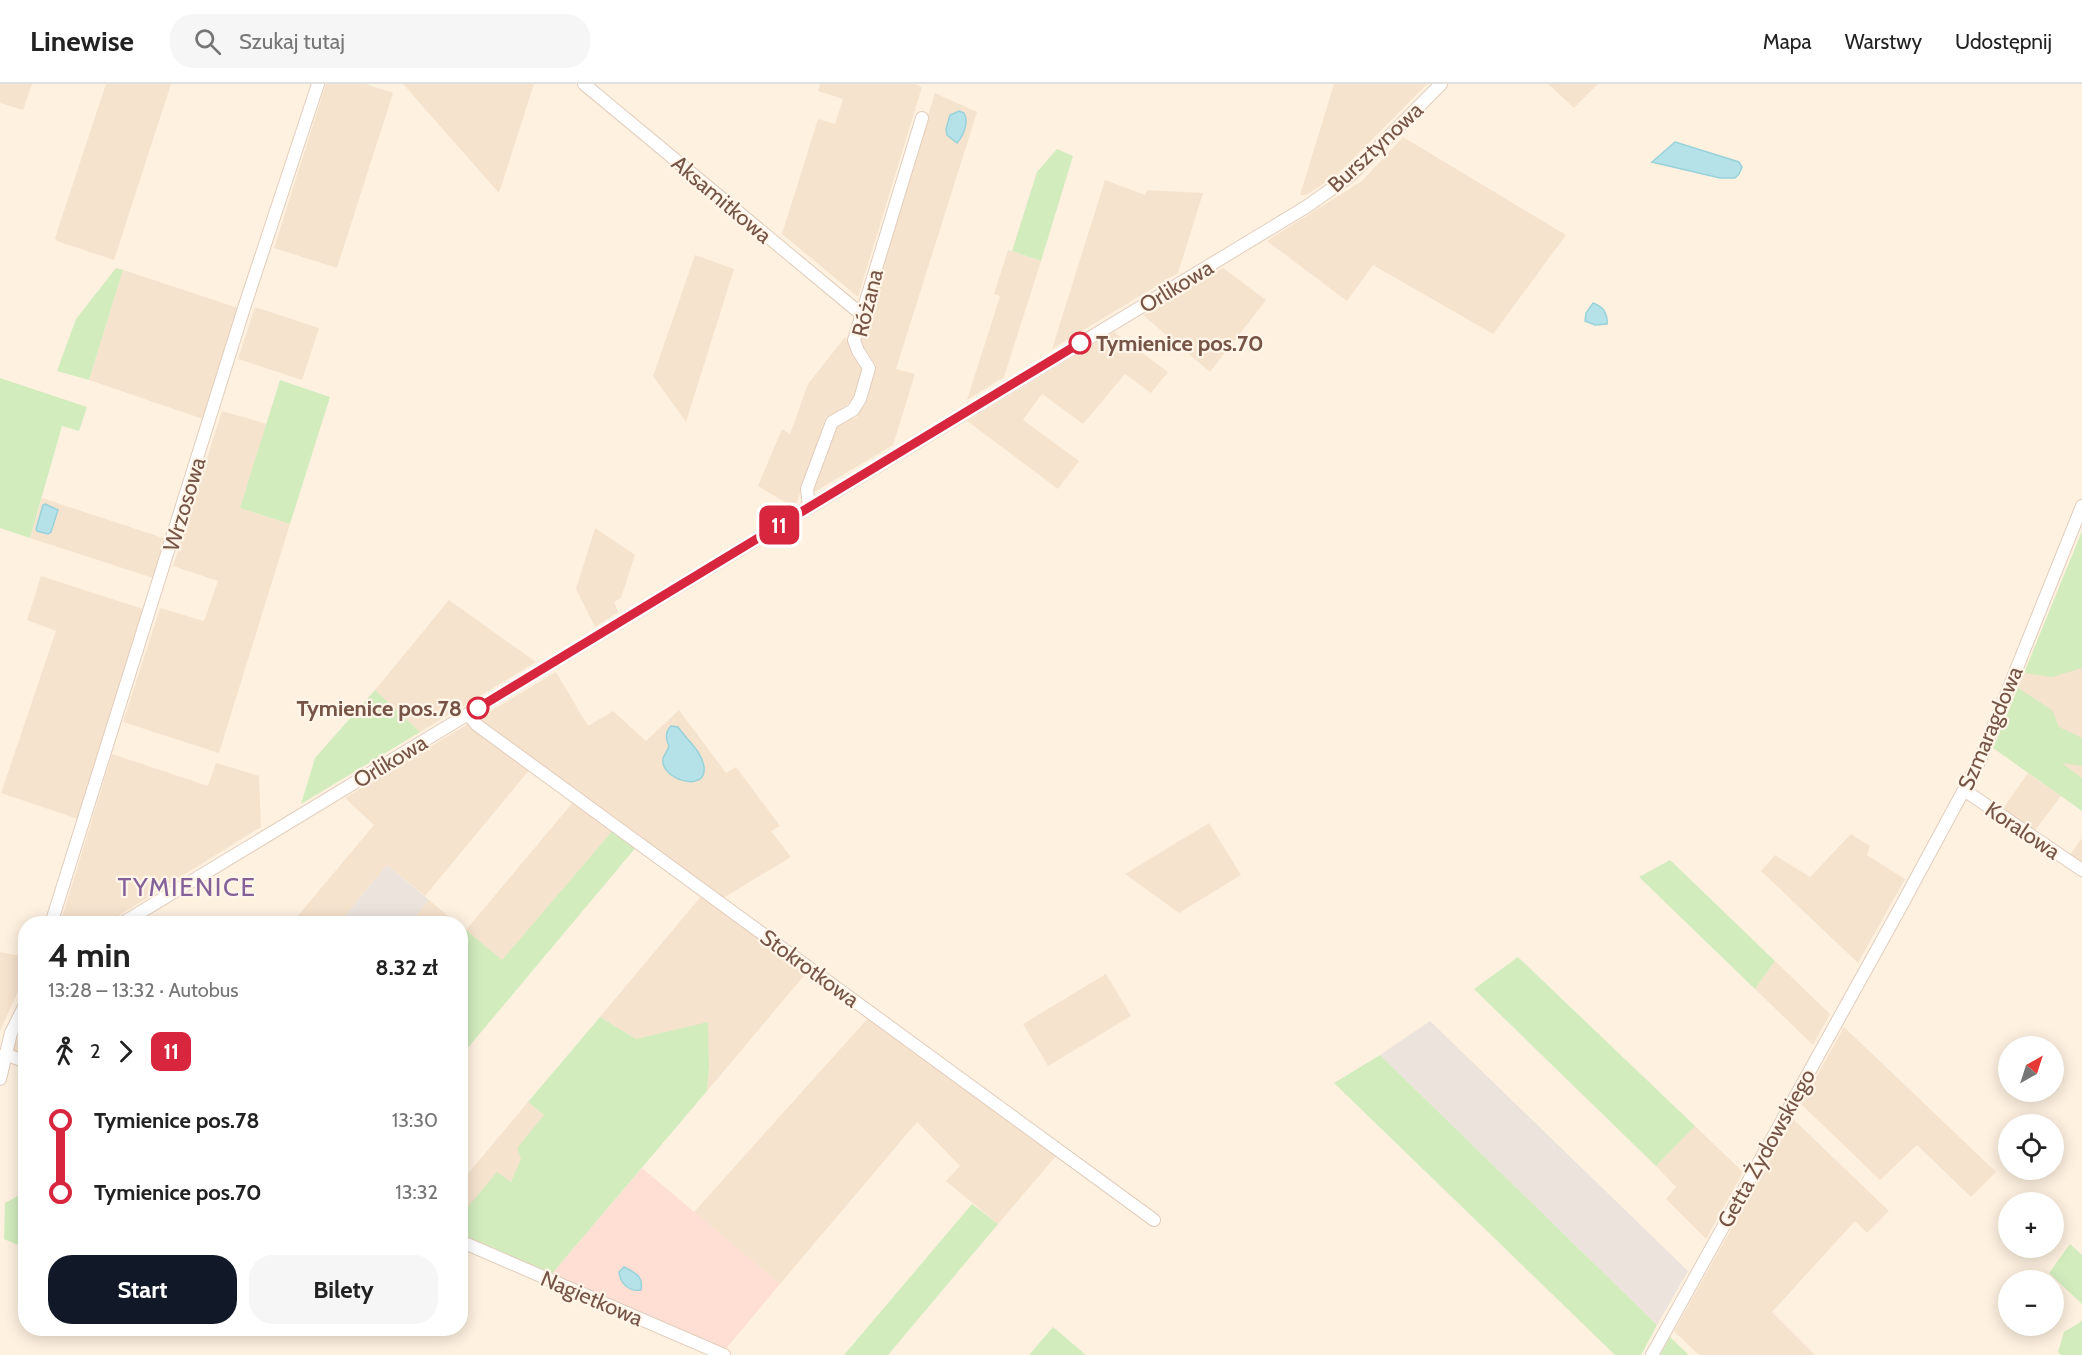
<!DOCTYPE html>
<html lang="pl">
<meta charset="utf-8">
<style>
body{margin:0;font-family:Cabin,sans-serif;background:#f6f6f6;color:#222;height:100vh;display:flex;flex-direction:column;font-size:22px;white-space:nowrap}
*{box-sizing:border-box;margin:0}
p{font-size:20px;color:#767676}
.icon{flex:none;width:33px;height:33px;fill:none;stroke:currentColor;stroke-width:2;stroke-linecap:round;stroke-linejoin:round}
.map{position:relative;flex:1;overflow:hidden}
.details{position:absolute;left:18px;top:832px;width:450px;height:420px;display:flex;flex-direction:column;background:#fff;border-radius:24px;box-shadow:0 3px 15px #0003}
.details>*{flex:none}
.badge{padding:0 12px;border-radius:9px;font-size:21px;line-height:39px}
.needle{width:39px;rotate:39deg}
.tools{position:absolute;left:1998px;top:952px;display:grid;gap:12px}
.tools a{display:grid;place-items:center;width:66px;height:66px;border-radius:50%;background:#fff;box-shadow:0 3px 15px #0003;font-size:30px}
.map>.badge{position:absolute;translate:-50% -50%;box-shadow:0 0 0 3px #fff}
.legs{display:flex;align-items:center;gap:9px;height:66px;padding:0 30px;font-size:20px}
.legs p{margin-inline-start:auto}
.summary{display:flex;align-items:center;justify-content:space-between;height:102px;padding:0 30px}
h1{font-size:33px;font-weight:700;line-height:45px}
.cta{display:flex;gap:12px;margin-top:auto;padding:12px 30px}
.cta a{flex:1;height:69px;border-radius:24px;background:#111827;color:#fff;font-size:24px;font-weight:700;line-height:69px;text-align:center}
.cta a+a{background:#f6f6f6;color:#222}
ul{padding:0 30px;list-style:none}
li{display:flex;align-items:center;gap:21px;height:72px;font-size:22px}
li i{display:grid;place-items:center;width:9px;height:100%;margin:0 8px;background:currentColor}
li i::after{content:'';width:15px;height:15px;margin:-8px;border:4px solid;border-radius:50%;background:#fff}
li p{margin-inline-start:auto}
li:first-child i{background:linear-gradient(#0000 50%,currentColor 0)}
li:last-child i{background:linear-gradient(currentColor 50%,#0000 0)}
header{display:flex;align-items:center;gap:36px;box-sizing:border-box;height:84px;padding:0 30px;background:#fff;border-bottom:2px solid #e0e0e0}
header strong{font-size:28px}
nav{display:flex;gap:33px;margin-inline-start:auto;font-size:21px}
.search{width:420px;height:54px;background:#f6f6f6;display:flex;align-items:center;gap:15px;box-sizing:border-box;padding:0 21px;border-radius:24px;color:#767676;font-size:22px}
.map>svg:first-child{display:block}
.residential{fill:#f6e3ce}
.commercial{fill:#ffdfd3}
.industrial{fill:#ece3dc}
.green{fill:#d2ecbe}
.water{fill:#b4e2e8;stroke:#99d2da;stroke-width:1.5}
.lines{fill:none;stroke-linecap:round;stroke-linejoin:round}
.minor-casing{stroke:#e2cdbc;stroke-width:14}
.minor{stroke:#fff;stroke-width:12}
.line-1-casing{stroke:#fff;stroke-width:14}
.line-1{stroke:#d7263d;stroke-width:9}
.stop-1-dot{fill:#fff;stroke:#d7263d;stroke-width:3}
.labels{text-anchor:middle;stroke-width:4.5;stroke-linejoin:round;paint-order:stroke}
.street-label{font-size:22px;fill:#765546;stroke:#fff5e8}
.stop-label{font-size:22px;font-weight:bold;fill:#765546;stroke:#fff5e8;text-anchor:start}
.quarter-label{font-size:26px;letter-spacing:1.5px;fill:#85619a;stroke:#fff5e8}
</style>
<header>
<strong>Linewise</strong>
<div class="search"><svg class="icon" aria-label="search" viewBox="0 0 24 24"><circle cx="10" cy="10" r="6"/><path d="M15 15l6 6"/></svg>Szukaj tutaj</div>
<nav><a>Mapa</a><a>Warstwy</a><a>Udostępnij</a></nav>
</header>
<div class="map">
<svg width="2082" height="1271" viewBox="0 0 2082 1271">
<rect width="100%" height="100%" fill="#fef1e0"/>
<path class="residential" d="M 0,0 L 32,0 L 23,26 L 0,19 Z
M 106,0 L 171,0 L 114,176 L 57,157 L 55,154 Z
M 326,0 L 366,0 L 393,9 L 337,184 L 274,164 Z
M 403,0 L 534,0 L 499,109 L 418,17 Z
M 820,0 L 915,0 L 922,3 L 858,213 L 782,150 L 818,35 L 835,40 L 843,15 L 818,7 Z
M 1334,0 L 1427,0 L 1336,92 L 1306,111 L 1300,111 Z
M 1548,0 L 1598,0 L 1574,24 Z
M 935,9 L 977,28 L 896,285 L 915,290 L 893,361 L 811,410 L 837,339 L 857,333 L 876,281 L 859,256 Z
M 1403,53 L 1566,151 L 1493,250 L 1373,181 L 1347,217 L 1267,157 L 1362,97 Z
M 1105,96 L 1145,111 L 1147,106 L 1203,109 L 1178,189 L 1052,265 Z
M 1008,166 L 1041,177 L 1004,293 L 967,316 L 1000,212 L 994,210 Z
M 695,171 L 734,185 L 686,338 L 653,292 Z
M 1223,184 L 1266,216 L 1210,288 L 1143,231 Z
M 123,186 L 238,224 L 203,335 L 89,296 Z
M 255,223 L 319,244 L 302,296 L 238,275 Z
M 1114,248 L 1168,288 L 1151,309 L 1125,290 L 1083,340 L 1042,310 L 1023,336 L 1079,377 L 1058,405 L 967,337 Z
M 845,253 L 866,284 L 855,314 L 835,331 L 826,333 L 797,418 L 791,422 L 758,402 L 782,345 L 790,350 L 808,300 Z
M 222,327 L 267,340 L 240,424 L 290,440 L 219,669 L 123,638 L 160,524 L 204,537 L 218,497 L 173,482 Z
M 42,414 L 166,455 L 153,494 L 30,454 Z
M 595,444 L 635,471 L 621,514 L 614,518 L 618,528 L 595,543 L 576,505 Z
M 41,492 L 143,525 L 78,735 L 1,709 L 56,547 L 27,536 Z
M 449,516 L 536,578 L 420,648 L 375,606 Z
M 2044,541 L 2082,567 L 2082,694 L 2004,638 Z
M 556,588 L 588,642 L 613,627 L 646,657 L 679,626 L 726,689 L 736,683 L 780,742 L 771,747 L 791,773 L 720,816 L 476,636 Z
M 468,640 L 530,685 L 425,812 L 387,781 L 338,840 L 291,840 L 374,741 L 345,714 Z
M 112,670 L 208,702 L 216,679 L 259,692 L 261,743 L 105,840 L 60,840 Z
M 2028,689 L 2061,712 L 2034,748 L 2002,726 Z
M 574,717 L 614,745 L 502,877 L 466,846 L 461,852 L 461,842 L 466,846 Z
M 1209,739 L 1241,791 L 1179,829 L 1125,790 Z
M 1851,750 L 1870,762 L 1867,771 L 1905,795 L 1858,879 L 1761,787 L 1775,771 L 1810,793 Z
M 2082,754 L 2082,781 L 2069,772 Z
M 703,810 L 808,887 L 707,1007 L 709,983 L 707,939 L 636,955 L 600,933 Z
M 429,816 L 458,840 L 409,840 Z
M 0,868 L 25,873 L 26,890 L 0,947 Z
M 1775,877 L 1830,930 L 1813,961 L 1755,905 Z
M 1106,890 L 1131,932 L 1048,982 L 1023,940 Z
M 870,932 L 1056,1072 L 998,1140 L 946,1097 L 960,1082 L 917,1038 L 780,1200 L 694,1128 Z
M 25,940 L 25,973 L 12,967 Z
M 1844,943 L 1996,1088 L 1971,1113 L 1917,1061 L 1880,1096 L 1801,1020 Z
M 528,1018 L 561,1044 L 461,1154 L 461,1098 Z
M 1793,1035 L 1889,1127 L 1867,1149 L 1855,1137 L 1772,1228 L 1815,1271 L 1699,1271 L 1674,1247 Z
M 1695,1042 L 1743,1088 L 1706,1155 L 1666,1115 L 1676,1103 L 1656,1082 Z"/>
<path class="commercial" d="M 642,1084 L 780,1200 L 724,1267 L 550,1192 Z"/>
<path class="industrial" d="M 387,781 L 429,816 L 409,840 L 338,840 Z
M 1430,937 L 1688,1187 L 1657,1241 L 1380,971 Z"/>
<path class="green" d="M 1057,65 L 1073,72 L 1041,177 L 1012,167 L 1037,88 Z
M 116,184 L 123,186 L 89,296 L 57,287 L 76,235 Z
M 0,294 L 87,323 L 79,347 L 62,342 L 30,454 L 0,444 Z
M 280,296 L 330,313 L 290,440 L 240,424 Z
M 2082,447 L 2082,584 L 2052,593 L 2024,589 Z
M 2018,604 L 2052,626 L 2059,643 L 2082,654 L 2082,682 L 2062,679 L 2082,694 L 2082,727 L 1993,664 Z
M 375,606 L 420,648 L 301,720 L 315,674 Z
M 614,745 L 637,762 L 461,972 L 461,852 L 466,846 L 502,876 Z
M 1670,776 L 1775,877 L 1755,905 L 1639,793 Z
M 1518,873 L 1695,1042 L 1656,1082 L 1474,905 Z
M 600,933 L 636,955 L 708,938 L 709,983 L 707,1007 L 550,1192 L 461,1154 L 461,1131 L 497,1088 L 511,1098 L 521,1075 L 517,1064 L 544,1031 L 528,1018 Z
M 1380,971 L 1657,1241 L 1641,1271 L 1615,1271 L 1334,999 Z
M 25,1108 L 25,1164 L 4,1155 L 5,1119 Z
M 972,1120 L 998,1140 L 888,1271 L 844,1271 Z
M 2070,1160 L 2082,1171 L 2082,1220 L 2049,1189 Z
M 2082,1237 L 2082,1271 L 2061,1271 L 2058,1268 L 2064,1248 Z
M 1053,1243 L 1086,1271 L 1029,1271 Z
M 1670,1253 L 1689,1271 L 1660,1271 Z"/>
<path class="water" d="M 959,27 L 964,29 C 969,38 964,51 957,59 L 947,51 L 946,45 L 950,31 Z
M 1675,58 L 1739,78 L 1742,83 L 1739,90 L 1735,94 L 1720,94 L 1652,78 Z
M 1593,219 C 1603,222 1608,230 1607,240 L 1595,241 L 1585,237 L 1586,229 Z
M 45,420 L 58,426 L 51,448 L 48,450 L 37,447 L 36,445 L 43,421 Z
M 671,642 L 678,643 C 686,655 702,667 704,683 C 707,710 660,695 663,675 C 664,670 668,667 669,662 C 665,654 665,648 671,642 Z
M 624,1183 C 638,1190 643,1193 641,1206 C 630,1208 620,1200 619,1188 Z"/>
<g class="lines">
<g class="minor-casing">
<path id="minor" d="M 584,0 L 861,230
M 809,423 L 807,405 L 832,338 L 853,326 L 860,315 L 869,284 L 858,267 L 854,256 L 922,34
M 468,630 L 477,641 L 1154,1136
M 1964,706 L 2082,786
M 51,840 L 244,224 L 318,0
M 121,840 L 1306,123 L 1350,92 L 1441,0
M 5,970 L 26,978
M 0,995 L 11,949 L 26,919
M 460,1157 L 724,1271
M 1652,1271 L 1899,826 L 1979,678 L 2082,422"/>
</g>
<use href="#minor" class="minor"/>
</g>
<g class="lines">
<g class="line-1-casing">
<path id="line-1" d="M 478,624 L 1080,259"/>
</g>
<use href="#line-1" class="line-1"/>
</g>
<g class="stop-1-dot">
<circle cx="1080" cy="259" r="10"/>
<circle cx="478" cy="624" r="10"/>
</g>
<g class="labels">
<g class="street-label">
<text transform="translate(1375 63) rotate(-43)" y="8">Bursztynowa</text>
<text transform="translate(722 115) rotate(40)" y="8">Aksamitkowa</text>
<text transform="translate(1176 202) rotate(-31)" y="8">Orlikowa</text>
<text transform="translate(867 219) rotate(-76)" y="8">Różana</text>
<text transform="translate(184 420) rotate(-73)" y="8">Wrzosowa</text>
<text transform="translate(1990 644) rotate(-67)" y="8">Szmaragdowa</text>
<text transform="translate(390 677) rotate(-31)" y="8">Orlikowa</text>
<text transform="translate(2023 746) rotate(34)" y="8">Koralowa</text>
<text transform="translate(810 884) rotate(36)" y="8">Stokrotkowa</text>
<text transform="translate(1766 1064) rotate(-61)" y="8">Getta Żydowskiego</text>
<text transform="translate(592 1214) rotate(23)" y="8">Nagietkowa</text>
</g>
<g class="stop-label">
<text x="1096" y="267">Tymienice pos.70</text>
<text x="462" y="632" text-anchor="end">Tymienice pos.78</text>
</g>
<g class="quarter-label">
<text x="187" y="812">TYMIENICE</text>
</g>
</g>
</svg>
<div class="tools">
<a><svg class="needle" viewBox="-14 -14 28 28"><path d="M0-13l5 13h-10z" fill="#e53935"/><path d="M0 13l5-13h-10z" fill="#767676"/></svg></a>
<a><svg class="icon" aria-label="locate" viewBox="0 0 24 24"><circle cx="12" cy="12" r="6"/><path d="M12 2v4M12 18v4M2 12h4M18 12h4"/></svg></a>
<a>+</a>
<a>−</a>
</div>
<b class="badge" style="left:779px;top:441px;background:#d7263d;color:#fff">11</b>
<section class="details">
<div class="summary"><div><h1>4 min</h1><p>13:28 – 13:32 · Autobus</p></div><b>8.32 zł</b></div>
<div class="legs"><svg class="icon" aria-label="walk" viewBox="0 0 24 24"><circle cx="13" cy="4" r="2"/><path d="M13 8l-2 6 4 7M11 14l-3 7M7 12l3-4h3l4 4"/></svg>2<svg class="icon" aria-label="forward" viewBox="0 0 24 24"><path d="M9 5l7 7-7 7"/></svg><b class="badge" style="background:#d7263d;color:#fff">11</b></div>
<ul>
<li><i style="color:#d7263d"></i><b>Tymienice pos.78</b><p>13:30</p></li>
<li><i style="color:#d7263d"></i><b>Tymienice pos.70</b><p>13:32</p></li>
</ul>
<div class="cta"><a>Start</a><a>Bilety</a></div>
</section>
</div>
